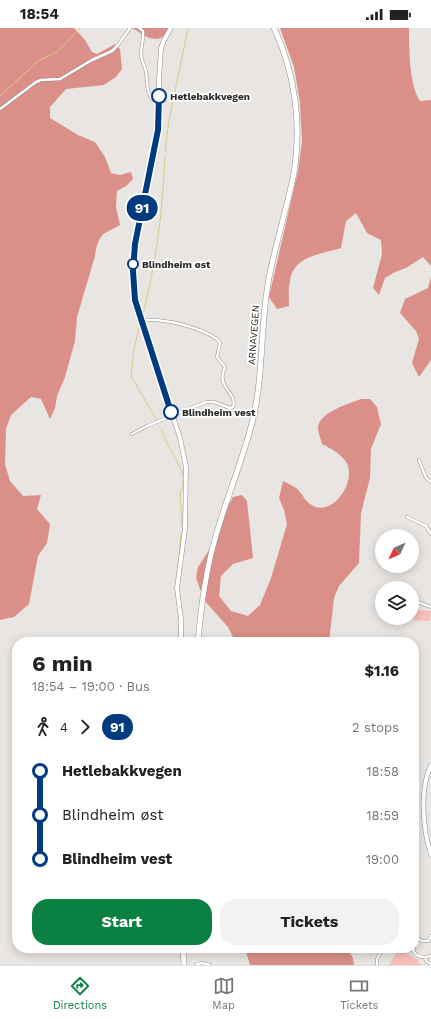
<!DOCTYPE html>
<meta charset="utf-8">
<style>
body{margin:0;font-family:"Work Sans",sans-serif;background:#f2f2f2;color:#222;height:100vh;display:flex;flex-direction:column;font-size:15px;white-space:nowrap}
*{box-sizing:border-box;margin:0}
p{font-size:13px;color:#767676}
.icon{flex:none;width:22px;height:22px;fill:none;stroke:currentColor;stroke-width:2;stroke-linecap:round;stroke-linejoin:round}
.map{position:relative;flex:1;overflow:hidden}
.side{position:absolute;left:12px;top:609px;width:407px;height:316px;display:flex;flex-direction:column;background:#fff;border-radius:16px;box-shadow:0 2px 10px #0003}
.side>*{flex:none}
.badge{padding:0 8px;border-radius:13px;font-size:14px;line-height:26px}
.needle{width:26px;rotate:226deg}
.controls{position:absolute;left:375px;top:501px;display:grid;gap:8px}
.controls a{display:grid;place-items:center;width:44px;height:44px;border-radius:50%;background:#fff;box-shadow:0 2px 10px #0003;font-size:20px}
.map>.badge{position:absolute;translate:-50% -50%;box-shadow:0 0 0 2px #fff}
.legs{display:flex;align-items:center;gap:6px;height:44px;padding:0 20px;font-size:13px}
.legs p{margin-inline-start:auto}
.overview{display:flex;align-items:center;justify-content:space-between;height:68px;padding:0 20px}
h1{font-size:22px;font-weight:700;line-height:30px}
.button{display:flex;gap:8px;margin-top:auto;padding:8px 20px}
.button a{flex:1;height:46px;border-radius:16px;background:#0b8043;color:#fff;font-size:16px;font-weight:700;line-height:46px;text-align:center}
.button a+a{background:#f2f2f2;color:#222}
ul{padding:0 20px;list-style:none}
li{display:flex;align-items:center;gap:14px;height:44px;font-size:15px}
li i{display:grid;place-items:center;width:6px;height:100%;margin:0 5px;background:currentColor}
li i::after{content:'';width:10px;height:10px;margin:-5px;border:3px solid;border-radius:50%;background:#fff}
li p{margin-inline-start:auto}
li:first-child i{background:linear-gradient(#0000 50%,currentColor 0)}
li:last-child i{background:linear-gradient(currentColor 50%,#0000 0)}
.status{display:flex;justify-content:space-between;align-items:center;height:28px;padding:0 20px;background:#fff;direction:ltr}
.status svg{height:11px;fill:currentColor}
.menu{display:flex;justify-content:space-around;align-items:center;height:56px;border-top:1px solid #e0e0e0;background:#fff;font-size:11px;color:#767676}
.menu a{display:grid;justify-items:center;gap:2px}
.menu .active{color:#0b8043}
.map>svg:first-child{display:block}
.green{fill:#f8bfb9}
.forest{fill:#da9089}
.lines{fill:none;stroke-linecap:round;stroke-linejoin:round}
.stream{stroke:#d9cc84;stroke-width:1}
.street-casing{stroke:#938f8c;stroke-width:3.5}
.secondary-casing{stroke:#938f8c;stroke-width:5}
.highway-casing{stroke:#938f8c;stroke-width:6}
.street{stroke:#fff;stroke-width:2.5}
.secondary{stroke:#fff;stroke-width:4}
.highway{stroke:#fff;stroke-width:5}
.line-1-casing{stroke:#fff;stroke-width:9}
.line-1{stroke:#003b80;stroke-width:6}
.stop-1-dot{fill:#fff;stroke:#003b80;stroke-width:2}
.labels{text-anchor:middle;stroke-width:3.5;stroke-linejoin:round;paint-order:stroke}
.stop-label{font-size:10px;font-weight:bold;fill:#2d2c2a;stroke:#fff;text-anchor:start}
.street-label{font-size:10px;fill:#2d2c2a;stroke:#fff}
</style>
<div class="status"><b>18:54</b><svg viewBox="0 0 49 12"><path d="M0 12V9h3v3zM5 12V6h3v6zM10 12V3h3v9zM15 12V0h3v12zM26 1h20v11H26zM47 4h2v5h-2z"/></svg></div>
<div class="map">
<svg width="431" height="937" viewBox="0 0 431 937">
<rect width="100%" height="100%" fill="#e9e5e2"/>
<path class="green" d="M 413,582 L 431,583 L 430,593 L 414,592 L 412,591 Z
M 396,920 L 404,920 L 407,922 L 406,925 L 419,932 L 418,934 L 422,937 L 389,937 L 397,924 L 395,922 Z"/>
<path class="forest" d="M 0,0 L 74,0 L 85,12 L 92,24 L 97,26 L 115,16 L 120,21 L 122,41 L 116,49 L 104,57 L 66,61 L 50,79 L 50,90 L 78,107 L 95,114 L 105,129 L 111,145 L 120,147 L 131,144 L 133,151 L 126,158 L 117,163 L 116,179 L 120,197 C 115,200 110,202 105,205 C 98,210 96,220 95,228 L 77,289 L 75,313 L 65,349 L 57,368 L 55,380 L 50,391 L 41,371 L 31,369 L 11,387 L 6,401 L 5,436 L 10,453 L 23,468 L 41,467 L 37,481 L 50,496 L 47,515 L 38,528 L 29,576 L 14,589 L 0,592 Z
M 131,0 L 172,0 C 166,10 157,14 145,8 C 140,5 137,2 131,0 Z
M 280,0 L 409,0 C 409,20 409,57 420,73 L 431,72 L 431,238 L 423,229 L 406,240 L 395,244 L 385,250 L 379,267 L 373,260 L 382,226 L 381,212 L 367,205 L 356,185 L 346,193 L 341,220 C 321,226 293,228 290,253 C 288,261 289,270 289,278 L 277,281 L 269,269 L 298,143 L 302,114 L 300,75 L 294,39 Z
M 431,249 L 431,332 L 419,349 L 412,335 L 419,311 L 416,303 L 400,285 L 405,271 L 428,260 Z
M 361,371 L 370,371 L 377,379 L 381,396 L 371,421 L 370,450 L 361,485 L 359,535 L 339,558 L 334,570 L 329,614 L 234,614 L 234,611 L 228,599 L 204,572 L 196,550 L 198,539 L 209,522 L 220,502 L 222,484 L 228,478 L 233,469 L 242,467 L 247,473 L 253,530 L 233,536 L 221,548 L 219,568 L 231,583 L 248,588 L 260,577 L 271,550 L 287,496 L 284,482 L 279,470 L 283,453 C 287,455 292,457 296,460 C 304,466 304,475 316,479 C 336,485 357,451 346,434 C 341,426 330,420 322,416 C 321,411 318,405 318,400 C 319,384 348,376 361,371 Z
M 245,920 L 349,920 L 349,924 L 353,930 L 354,937 L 250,937 Z"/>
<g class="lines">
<path class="stream" d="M 0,68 L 38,33 L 57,24 L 80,0
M 165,123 L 169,92 L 188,0
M 143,286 C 156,235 163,181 165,128
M 140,295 L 134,321 L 131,348 L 156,391
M 161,400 L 168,417 L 182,443 L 182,449
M 182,497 L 180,465 L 183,458 L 183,454
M 178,539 L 181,504"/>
<g class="street-casing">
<path id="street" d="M 139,0 L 143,3 C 144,11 141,18 141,26 C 141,32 145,38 146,44 C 148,55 145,71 159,74
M 0,81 L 36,54 L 41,52 L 60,51 L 92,32 L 112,23 L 118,17 L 130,0
M 132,406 L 147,398 L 206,374 L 214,374 L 230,380 L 233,379 C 238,364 215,360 225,339 L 217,329 L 220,315 L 217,311 C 199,299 164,290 142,292
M 419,432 L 426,450 L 431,454
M 407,489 L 426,498 L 431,506
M 412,568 L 418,574 L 431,579
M 414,894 L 417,903 L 414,918
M 417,910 L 422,913 L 428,913 L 431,908
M 414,920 L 413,923 C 417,929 424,930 431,928
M 425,929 L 426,933 L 431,936
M 196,937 L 201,935 L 210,937
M 377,937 L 377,931 L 383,920"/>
</g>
<g class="secondary-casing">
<path id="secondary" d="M 171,0 L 164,12 L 161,20 L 159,51 L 159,96 L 135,216 L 133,243 L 135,272 L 180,410 L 186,439 L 185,501 L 177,560 L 181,591 L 181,614
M 431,737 C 419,762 423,801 431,827"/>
</g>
<g class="highway-casing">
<path id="highway" d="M 198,614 C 201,578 205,546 215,511 C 226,471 243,432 253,391 C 264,344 260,296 269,250 C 276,214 287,180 294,145 C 302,96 295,45 274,0
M 183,920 L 184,937"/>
</g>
<use href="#street" class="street"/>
<use href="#secondary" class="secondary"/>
<use href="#highway" class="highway"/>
</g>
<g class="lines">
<g class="line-1-casing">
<path id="line-1" d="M 159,68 L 158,102 L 135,216 L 133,243 L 135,272 L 171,384"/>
</g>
<use href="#line-1" class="line-1"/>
</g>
<g class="stop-1-dot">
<circle cx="159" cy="68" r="7"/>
<circle cx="133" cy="236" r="5"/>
<circle cx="171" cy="384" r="7"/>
</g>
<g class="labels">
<g class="stop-label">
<text x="170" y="72">Hetlebakkvegen</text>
<text x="142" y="240">Blindheim øst</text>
<text x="182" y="388">Blindheim vest</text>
</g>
<g class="street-label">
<text transform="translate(253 307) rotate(-86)" y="4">ARNAVEGEN</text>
</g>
</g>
</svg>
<div class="controls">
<a><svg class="needle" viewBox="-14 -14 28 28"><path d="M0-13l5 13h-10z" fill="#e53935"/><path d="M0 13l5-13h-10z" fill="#767676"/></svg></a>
<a><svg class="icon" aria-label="layers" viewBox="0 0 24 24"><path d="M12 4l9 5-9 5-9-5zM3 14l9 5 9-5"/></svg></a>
</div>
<b class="badge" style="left:142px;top:180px;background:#003b80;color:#fff">91</b>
<section class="side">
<div class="overview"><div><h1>6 min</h1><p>18:54 – 19:00 · Bus</p></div><b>$1.16</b></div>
<div class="legs"><svg class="icon" aria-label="walk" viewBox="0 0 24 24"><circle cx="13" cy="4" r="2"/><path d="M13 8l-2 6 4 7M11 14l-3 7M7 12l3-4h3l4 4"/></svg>4<svg class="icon" aria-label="forward" viewBox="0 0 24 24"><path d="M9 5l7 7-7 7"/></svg><b class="badge" style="background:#003b80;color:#fff">91</b><p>2 stops</p></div>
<ul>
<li><i style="color:#003b80"></i><b>Hetlebakkvegen</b><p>18:58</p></li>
<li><i style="color:#003b80"></i><span>Blindheim øst</span><p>18:59</p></li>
<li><i style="color:#003b80"></i><b>Blindheim vest</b><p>19:00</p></li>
</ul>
<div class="button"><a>Start</a><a>Tickets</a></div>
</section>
</div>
<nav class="menu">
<a class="active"><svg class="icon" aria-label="directions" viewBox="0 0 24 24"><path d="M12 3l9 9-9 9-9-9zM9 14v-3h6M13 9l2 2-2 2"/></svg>Directions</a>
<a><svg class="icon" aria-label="map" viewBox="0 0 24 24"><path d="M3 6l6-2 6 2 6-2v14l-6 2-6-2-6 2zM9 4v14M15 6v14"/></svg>Map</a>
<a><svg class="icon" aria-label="tickets" viewBox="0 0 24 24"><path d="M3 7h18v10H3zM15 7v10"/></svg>Tickets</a>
</nav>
